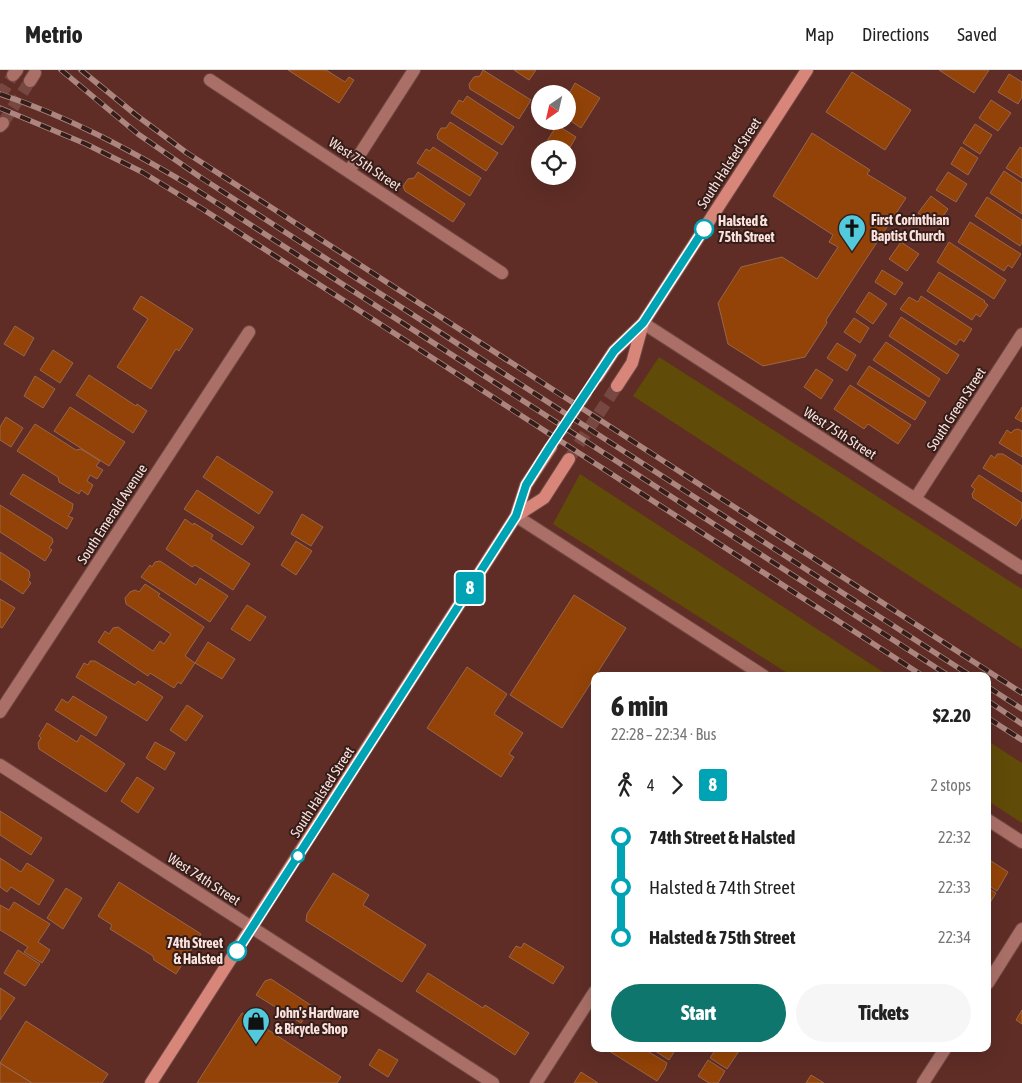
<!DOCTYPE html>
<meta charset="utf-8">
<style>
body{margin:0;font-family:"Asap Condensed",sans-serif;background:#f6f6f6;color:#222;height:100vh;display:flex;flex-direction:column;font-size:19px;white-space:nowrap}
*{box-sizing:border-box;margin:0}
p{font-size:16px;color:#767676}
.icon{flex:none;width:28px;height:28px;fill:none;stroke:currentColor;stroke-width:2;stroke-linecap:round;stroke-linejoin:round}
.map{position:relative;flex:1;overflow:hidden}
.sheet{position:absolute;left:591px;top:602px;width:400px;height:380px;display:flex;flex-direction:column;background:#fff;border-radius:10px;box-shadow:0 5px 20px #0002}
.sheet>*{flex:none}
.badge{padding:0 10px;border-radius:4px;font-size:18px;line-height:32px}
.needle{width:32px;rotate:214deg}
.fabs{position:absolute;left:531px;top:15px;display:grid;gap:10px}
.fabs a{display:grid;place-items:center;width:45px;height:45px;border-radius:50%;background:#fff;box-shadow:0 5px 20px #0002;font-size:25px}
.map>.badge{position:absolute;translate:-50% -50%;box-shadow:0 0 0 2px #fff}
.legs{display:flex;align-items:center;gap:8px;height:55px;padding:0 20px;font-size:16px}
.legs p{margin-inline-start:auto}
.summary{display:flex;align-items:center;justify-content:space-between;height:85px;padding:0 20px}
h1{font-size:28px;font-weight:800;line-height:38px}
.primary-button{display:flex;gap:10px;margin-top:auto;padding:10px 20px}
.primary-button a{flex:1;height:58px;border-radius:30px;background:#0f766e;color:#fff;font-size:20px;font-weight:800;line-height:58px;text-align:center}
.primary-button a+a{background:#f6f6f6;color:#222}
ul{padding:0 20px;list-style:none}
li{display:flex;align-items:center;gap:18px;height:50px;font-size:19px}
li i{display:grid;place-items:center;width:8px;height:100%;margin:0 6px;background:currentColor}
li i::after{content:'';width:12px;height:12px;margin:-6px;border:4px solid;border-radius:50%;background:#fff}
li p{margin-inline-start:auto}
li:first-child i{background:linear-gradient(#0000 50%,currentColor 0)}
li:last-child i{background:linear-gradient(currentColor 50%,#0000 0)}
header{display:flex;align-items:center;gap:30px;box-sizing:border-box;height:70px;padding:0 25px;background:#fff;border-bottom:1px solid #e0e0e0}
header strong{font-size:24px}
nav{display:flex;gap:28px;margin-inline-start:auto;font-size:18px}
.map>svg:first-child{display:block}
.green{fill:#604b08}
.building{fill:#934307;stroke:#97664b}
.lines{fill:none;stroke-linecap:round;stroke-linejoin:round}
.minor-tunnel{stroke:#774841;stroke-width:12;stroke-dasharray:12 6;stroke-linecap:butt}
.major-tunnel{stroke:#774841;stroke-width:12;stroke-dasharray:12 6;stroke-linecap:butt}
.minor-casing{stroke:#724944;stroke-width:14}
.major-casing{stroke:#724944;stroke-width:14}
.minor{stroke:#aa7068;stroke-width:12}
.major{stroke:#d8867a;stroke-width:12}
.rail-casing{stroke:#ac857f;stroke-width:5.5}
.rail{stroke:#351e1a;stroke-width:4;stroke-dasharray:11;stroke-linecap:butt}
.line-1-casing{stroke:#fff;stroke-width:11}
.line-1{stroke:#00a3b4;stroke-width:8}
.stop-1-dot{fill:#fff;stroke:#00a3b4;stroke-width:2.5}
.labels{text-anchor:middle;stroke-width:4;stroke-linejoin:round;paint-order:stroke}
.street-label{font-size:14px;fill:#fce2dd;stroke:#351e1a}
.poi-label{font-size:14px;font-weight:bold;fill:#fce2dd;stroke:#351e1a;text-anchor:start}
.stop-label{font-size:14px;font-weight:bold;fill:#fce2dd;stroke:#351e1a;text-anchor:start}
</style>
<header>
<strong>Metrio</strong>
<nav><a>Map</a><a>Directions</a><a>Saved</a></nav>
</header>
<div class="map">
<svg width="1022" height="1013" viewBox="0 0 1022 1013">
<rect width="100%" height="100%" fill="#5f2d26"/>
<path class="green" d="M 659,287 L 1022,519 L 1022,579 L 633,326 Z
M 580,404 L 889,606 L 792,606 L 553,454 Z
M 988,671 L 1022,693 L 1022,753 L 988,731 Z"/>
<path class="building" d="M 288,0 L 326,0 L 345,12 L 349,7 L 354,10 L 339,33 Z
M 483,0 L 531,30 L 519,49 L 470,19 L 469,14 L 474,7 L 480,6 Z
M 514,0 L 536,0 L 529,10 Z
M 939,0 L 989,0 L 974,23 Z
M 852,2 L 911,40 L 885,80 L 826,42 Z
M 1009,4 L 1022,12 L 1022,27 L 1018,34 L 998,22 Z
M 575,13 L 600,28 L 581,58 L 568,49 L 568,26 Z
M 467,26 L 514,57 L 502,75 L 451,43 L 459,30 L 463,32 Z
M 991,30 L 1011,43 L 998,61 L 979,48 Z
M 450,52 L 498,83 L 486,101 L 438,69 L 437,65 L 441,58 L 446,58 Z
M 975,54 L 992,65 L 980,84 L 963,73 Z
M 557,55 L 576,67 L 568,81 L 568,79 L 560,79 L 547,71 Z
M 812,63 L 870,100 L 867,104 L 906,128 L 826,250 L 827,253 L 805,287 L 763,296 L 728,274 L 718,233 L 741,197 L 782,187 L 817,209 L 838,177 L 829,172 L 833,165 L 773,126 Z
M 433,77 L 481,108 L 470,126 L 417,93 L 426,79 L 430,81 Z
M 961,77 L 978,88 L 968,105 L 951,94 Z
M 1020,77 L 1022,78 L 1022,108 L 1006,98 Z
M 1004,101 L 1022,113 L 1022,144 L 990,123 Z
M 418,102 L 465,134 L 453,152 L 405,121 L 403,116 L 408,109 L 414,108 Z
M 948,102 L 967,114 L 956,132 L 936,120 Z
M 931,126 L 948,139 L 936,156 L 918,143 Z
M 987,127 L 1022,150 L 1022,173 L 1020,176 L 975,146 Z
M 970,152 L 1021,184 L 1012,198 L 1008,195 L 1004,201 L 958,172 Z
M 901,172 L 919,184 L 907,201 L 889,189 Z
M 949,172 L 1006,210 L 994,229 L 937,192 Z
M 882,200 L 903,213 L 895,225 L 875,212 Z
M 939,202 L 985,231 L 984,232 L 988,235 L 980,247 L 976,244 L 972,250 L 927,221 Z
M 869,222 L 887,234 L 873,254 L 856,242 Z
M 141,226 L 193,259 L 179,281 L 176,279 L 151,319 L 117,297 L 148,249 L 133,239 Z
M 921,226 L 972,259 L 964,272 L 960,269 L 956,275 L 900,239 L 909,227 L 918,232 Z
M 901,247 L 959,285 L 947,304 L 889,266 Z
M 854,248 L 869,258 L 860,273 L 844,262 Z
M 15,256 L 34,268 L 24,286 L 4,274 Z
M 886,272 L 940,309 L 929,327 L 873,290 Z
M 837,273 L 856,285 L 847,301 L 827,288 Z
M 53,280 L 73,293 L 60,313 L 40,300 Z
M 869,296 L 926,332 L 915,350 L 857,314 Z
M 816,299 L 833,310 L 821,329 L 804,317 Z
M 89,305 L 136,336 L 137,334 L 147,341 L 133,363 L 76,325 Z
M 35,306 L 55,319 L 43,338 L 24,326 Z
M 850,315 L 911,355 L 898,374 L 868,354 L 864,359 L 834,339 Z
M 70,337 L 125,372 L 109,396 L 54,361 Z
M 1022,337 L 1022,352 L 1015,348 Z
M 6,347 L 23,358 L 11,377 L 0,370 L 0,357 Z
M 35,354 L 76,380 L 81,379 L 100,391 L 96,396 L 103,400 L 97,409 L 90,405 L 87,411 L 93,415 L 88,425 L 81,420 L 79,424 L 59,412 L 58,407 L 17,381 Z
M 1018,359 L 1022,361 L 1022,387 L 999,373 L 1007,360 L 1011,363 L 1014,360 Z
M 997,384 L 1003,384 L 1022,396 L 1022,422 L 983,398 L 991,385 L 995,388 Z
M 217,386 L 273,422 L 259,444 L 203,407 Z
M 23,404 L 73,434 L 72,440 L 68,446 L 73,448 L 67,459 L 10,424 Z
M 979,405 L 1022,433 L 1022,447 L 1016,456 L 973,428 L 972,424 L 975,419 L 971,416 Z
M 197,420 L 254,457 L 242,475 L 184,439 Z
M 0,435 L 52,468 L 53,472 L 49,478 L 52,480 L 45,491 L 0,462 Z
M 302,444 L 323,457 L 311,476 L 291,464 Z
M 185,449 L 193,455 L 194,453 L 213,465 L 211,469 L 250,494 L 233,520 L 195,495 L 192,497 L 166,479 Z
M 296,471 L 312,481 L 296,505 L 281,495 Z
M 0,482 L 29,501 L 30,506 L 28,510 L 31,513 L 23,524 L 0,509 Z
M 160,491 L 196,515 L 200,508 L 228,526 L 210,552 L 141,507 L 150,495 L 152,497 L 155,492 Z
M 145,514 L 160,524 L 158,526 L 204,557 L 185,586 L 195,593 L 181,614 L 178,612 L 174,618 L 150,603 L 148,606 L 98,572 L 105,561 L 109,564 L 113,558 L 118,557 L 153,581 L 160,571 L 164,574 L 171,564 L 126,534 L 125,528 L 130,522 L 135,520 L 139,522 Z
M 574,525 L 626,558 L 562,658 L 510,625 Z
M 0,529 L 15,538 L 2,558 L 0,557 Z
M 247,535 L 266,547 L 250,571 L 231,559 Z
M 208,572 L 235,589 L 222,609 L 195,593 Z
M 90,591 L 95,591 L 135,615 L 138,611 L 163,627 L 147,651 L 76,607 L 84,593 L 88,595 Z
M 467,597 L 507,624 L 494,644 L 523,663 L 509,684 L 514,687 L 501,707 L 427,658 Z
M 73,626 L 107,647 L 96,666 L 55,640 L 62,629 L 68,633 Z
M 187,635 L 203,646 L 186,671 L 170,660 Z
M 47,653 L 77,672 L 81,665 L 125,694 L 106,722 L 39,679 L 38,673 L 41,668 L 39,666 Z
M 155,672 L 175,683 L 165,700 L 146,688 Z
M 137,707 L 154,718 L 138,743 L 121,731 Z
M 0,741 L 42,768 L 31,785 L 0,765 Z
M 0,788 L 21,802 L 27,793 L 54,810 L 39,835 L 11,817 L 7,822 L 0,817 Z
M 988,789 L 1008,802 L 997,821 L 988,815 Z
M 333,803 L 369,825 L 363,835 L 426,875 L 402,912 L 306,851 L 307,844 Z
M 119,812 L 201,864 L 176,904 L 154,890 L 153,886 L 110,859 L 112,855 L 98,846 Z
M 66,818 L 82,828 L 63,859 L 47,848 Z
M 988,818 L 996,823 L 988,836 Z
M 14,832 L 50,854 L 38,872 L 50,880 L 42,893 L 24,882 L 28,877 L 0,860 L 0,835 L 9,840 Z
M 524,873 L 564,897 L 553,914 L 509,887 L 516,876 L 521,878 Z
M 18,880 L 40,894 L 25,916 L 4,903 Z
M 428,903 L 483,938 L 485,935 L 529,963 L 515,985 L 416,921 Z
M 271,909 L 312,936 L 301,953 L 256,925 L 265,911 Z
M 0,918 L 15,928 L 0,950 Z
M 1022,940 L 1022,954 L 1016,950 Z
M 242,943 L 341,1007 L 337,1013 L 197,1013 Z
M 26,951 L 108,1004 L 102,1013 L 32,1013 L 0,993 Z
M 379,979 L 398,990 L 388,1007 L 369,995 Z
M 610,979 L 644,979 L 667,993 L 665,999 L 657,1011 L 609,981 Z
M 652,979 L 676,979 L 669,990 Z
M 716,979 L 735,979 L 739,981 L 727,999 L 710,988 Z
M 708,990 L 725,1001 L 718,1013 L 709,1013 L 698,1006 Z
M 0,993 L 32,1013 L 0,1013 Z
M 581,1002 L 598,1013 L 574,1013 Z
M 811,1005 L 824,1013 L 806,1013 Z"/>
<g class="lines">
<path class="minor-tunnel" d="M 0,26 L 13,5
M 3,53 L 30,11"/>
<path class="major-tunnel" d="M 551,377 L 597,307
M 569,389 L 617,316"/>
<g class="minor-casing">
<path id="minor" d="M 13,5 L 17,0
M 210,10 L 502,203
M 30,11 L 35,3
M 0,56 L 3,53
M 349,101 L 414,0
M 643,253 L 1022,498
M 915,429 L 1022,264
M 516,446 L 764,606
M 0,642 L 249,262
M 0,695 L 493,1013
M 988,750 L 1022,772
M 988,913 L 1022,859
M 536,1013 L 595,921
M 923,1013 L 945,979"/>
</g>
<g class="major-casing">
<path id="major" d="M 597,307 L 614,281 L 643,253 L 807,0
M 617,316 L 632,293 L 643,253
M 516,446 L 544,428 L 569,389
M 151,1013 L 516,446 L 526,415 L 551,377"/>
</g>
<use href="#minor" class="minor"/>
<use href="#major" class="major"/>
<g class="rail-casing">
<path id="rail" d="M 61,0 L 138,64 L 200,107 L 971,606
M 81,0 L 136,45 L 187,83 L 1022,623
M 0,24 C 67,46 128,79 189,115 L 949,606
M 0,38 L 86,74 L 142,102 L 201,138 L 923,606
M 988,617 L 1022,639
M 988,631 L 1022,654
M 988,648 L 1022,670"/>
</g>
<use href="#rail" class="rail"/>
</g>
<g class="lines">
<g class="line-1-casing">
<path id="line-1" d="M 237,881 L 516,446 L 526,415 L 550,377 L 614,281 L 643,253 L 704,159"/>
</g>
<use href="#line-1" class="line-1"/>
</g>
<defs>
<g id="church-pin" transform="scale(1.4375)"><path d="M0 17L-7.5 6A9.5 9.5 0 1 1 7.5 6Z" fill="#53cadc" stroke="#351e1a"/><path d="M-1.2-6h2.4v3.5h3.3v2.4h-3.3V6h-2.4V-.1h-3.3v-2.4h3.3Z" fill="#111"/></g>
<g id="shop-pin" transform="scale(1.4375)"><path d="M0 17L-7.5 6A9.5 9.5 0 1 1 7.5 6Z" fill="#53cadc" stroke="#351e1a"/><path d="M-5-2.5h2.3a2.7 3.5 0 0 1 5.4 0H5L5.5 6h-11ZM-1.5-2.5h3a1.5 2.3 0 0 0-3 0Z" fill="#111"/></g>
</defs>
<g fill-rule="evenodd">
<use href="#church-pin" x="852" y="158"/>
<use href="#shop-pin" x="256" y="951"/>
</g>
<g class="stop-1-dot">
<circle cx="704" cy="159" r="9"/>
<circle cx="298" cy="786" r="6"/>
<circle cx="237" cy="881" r="9"/>
</g>
<g class="labels">
<g class="street-label">
<text transform="translate(729 93) rotate(-57)" y="5">South Halsted Street</text>
<text transform="translate(365 94) rotate(34)" y="5">West 75th Street</text>
<text transform="translate(956 339) rotate(-57)" y="5">South Green Street</text>
<text transform="translate(840 363) rotate(33)" y="5">West 75th Street</text>
<text transform="translate(112 444) rotate(-57)" y="5">South Emerald Avenue</text>
<text transform="translate(322 722) rotate(-57)" y="5">South Halsted Street</text>
<text transform="translate(204 809) rotate(33)" y="5">West 74th Street</text>
</g>
<g class="poi-label">
<text x="871" y="155">First Corinthian<tspan x="871" dy="16">Baptist Church</tspan></text>
<text x="275" y="948">John's Hardware<tspan x="275" dy="16">&amp; Bicycle Shop</tspan></text>
</g>
<g class="stop-label">
<text x="718" y="156">Halsted &amp;<tspan x="718" dy="16">75th Street</tspan></text>
<text x="223" y="878" text-anchor="end">74th Street<tspan x="223" dy="16">&amp; Halsted</tspan></text>
</g>
</g>
</svg>
<div class="fabs">
<a><svg class="needle" viewBox="-14 -14 28 28"><path d="M0-13l5 13h-10z" fill="#e53935"/><path d="M0 13l5-13h-10z" fill="#767676"/></svg></a>
<a><svg class="icon" aria-label="locate" viewBox="0 0 24 24"><circle cx="12" cy="12" r="6"/><path d="M12 2v4M12 18v4M2 12h4M18 12h4"/></svg></a>
</div>
<b class="badge" style="left:470px;top:518px;background:#00a3b4;color:#fff">8</b>
<section class="sheet">
<div class="summary"><div><h1>6 min</h1><p>22:28 – 22:34 · Bus</p></div><b>$2.20</b></div>
<div class="legs"><svg class="icon" aria-label="walk" viewBox="0 0 24 24"><circle cx="13" cy="4" r="2"/><path d="M13 8l-2 6 4 7M11 14l-3 7M7 12l3-4h3l4 4"/></svg>4<svg class="icon" aria-label="forward" viewBox="0 0 24 24"><path d="M9 5l7 7-7 7"/></svg><b class="badge" style="background:#00a3b4;color:#fff">8</b><p>2 stops</p></div>
<ul>
<li><i style="color:#00a3b4"></i><b>74th Street &amp; Halsted</b><p>22:32</p></li>
<li><i style="color:#00a3b4"></i><span>Halsted &amp; 74th Street</span><p>22:33</p></li>
<li><i style="color:#00a3b4"></i><b>Halsted &amp; 75th Street</b><p>22:34</p></li>
</ul>
<div class="primary-button"><a>Start</a><a>Tickets</a></div>
</section>
</div>
